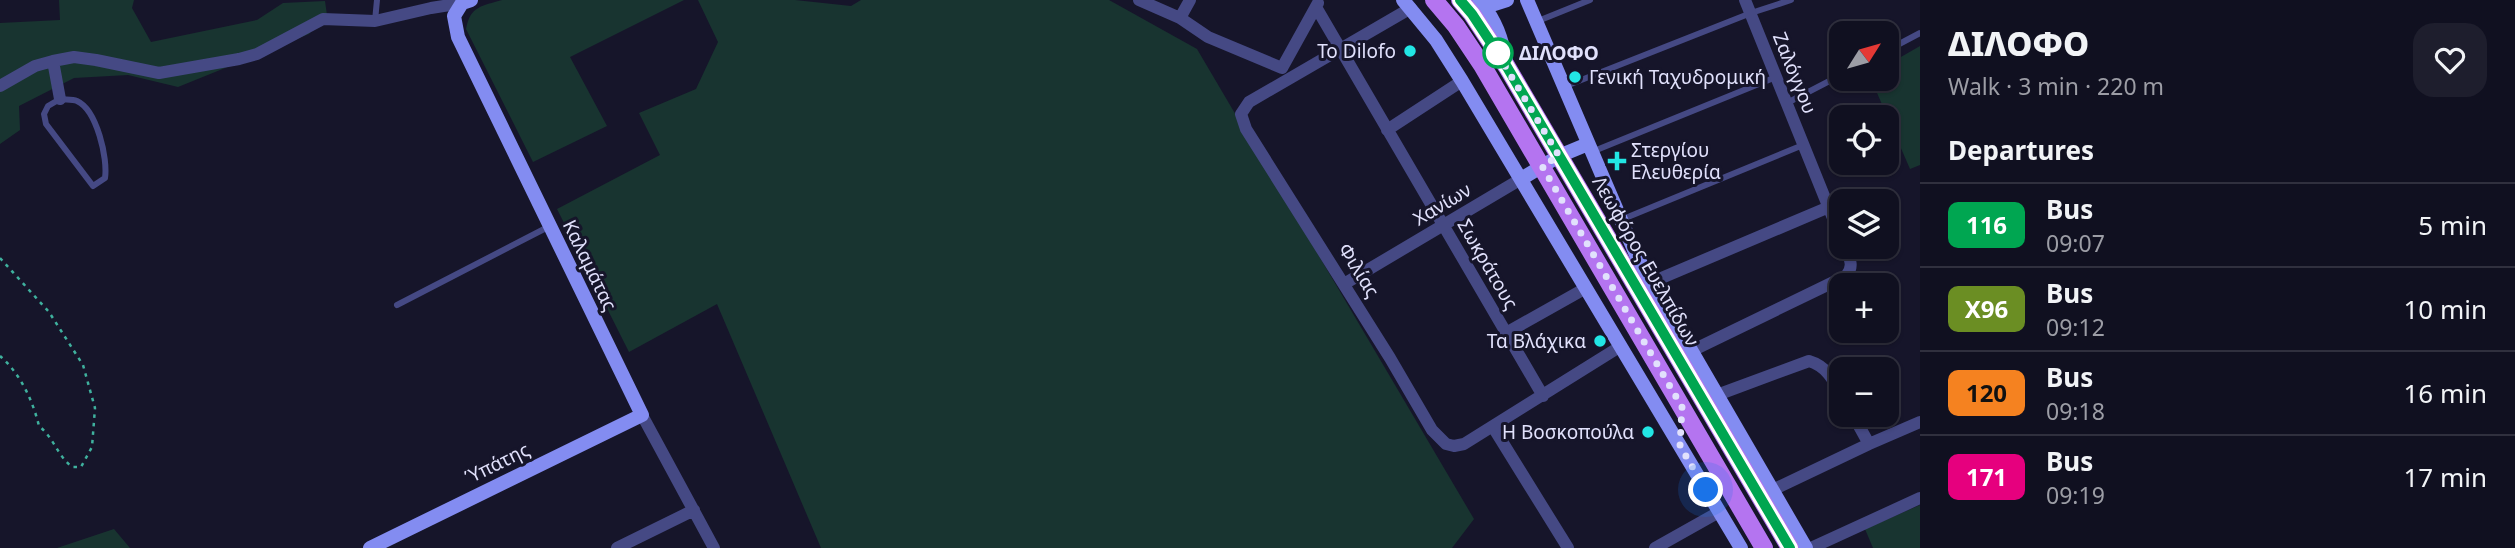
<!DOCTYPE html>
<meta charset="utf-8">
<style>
body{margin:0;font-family:"Noto Sans",sans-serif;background:#1e1e2d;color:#f1f3f6;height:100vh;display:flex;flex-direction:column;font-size:26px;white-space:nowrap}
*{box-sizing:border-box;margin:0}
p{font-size:23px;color:#9c9da5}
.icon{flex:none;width:38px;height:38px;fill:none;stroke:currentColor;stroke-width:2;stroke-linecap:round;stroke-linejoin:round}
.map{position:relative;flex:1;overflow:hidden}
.details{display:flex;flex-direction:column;background:#101020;width:595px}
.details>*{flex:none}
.badge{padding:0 14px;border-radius:10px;font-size:24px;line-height:46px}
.needle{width:46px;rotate:53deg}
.controls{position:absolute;left:1829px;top:21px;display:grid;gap:14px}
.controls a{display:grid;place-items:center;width:70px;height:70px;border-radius:14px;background:#101020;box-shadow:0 2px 5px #0004,0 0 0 2px #30303e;font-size:35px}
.you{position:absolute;width:35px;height:35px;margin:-18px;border:5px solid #fff;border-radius:50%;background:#1a73e8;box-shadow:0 0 0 10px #1a73e833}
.map>.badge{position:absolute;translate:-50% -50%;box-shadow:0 0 0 4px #fff}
h2{padding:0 28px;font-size:26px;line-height:63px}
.round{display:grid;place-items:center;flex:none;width:74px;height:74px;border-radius:21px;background:#1e1e2d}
.overview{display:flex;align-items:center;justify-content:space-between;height:119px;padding:0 28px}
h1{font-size:33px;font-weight:800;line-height:52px}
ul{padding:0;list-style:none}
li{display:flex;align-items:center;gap:21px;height:84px;padding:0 28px;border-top:2px solid #30303e}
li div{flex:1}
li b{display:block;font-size:26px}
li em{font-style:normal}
li .badge{min-width:77px;font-weight:700;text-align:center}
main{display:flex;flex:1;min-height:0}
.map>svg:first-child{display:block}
.green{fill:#183430}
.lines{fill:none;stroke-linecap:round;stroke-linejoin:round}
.path{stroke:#3fb19e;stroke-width:2.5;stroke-dasharray:3.5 5;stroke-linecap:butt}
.lane{stroke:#454984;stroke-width:6}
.street{stroke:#454984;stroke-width:12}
.secondary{stroke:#838cf1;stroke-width:14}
.primary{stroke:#b474f0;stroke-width:18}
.line-casing{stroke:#fff;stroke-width:16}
.line{stroke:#00a651;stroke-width:10}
.walk{stroke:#e1e1fc;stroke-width:7;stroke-dasharray:0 12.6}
.poi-dot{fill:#22e6e5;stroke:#16152a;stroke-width:2.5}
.stop-dot{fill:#fff;stroke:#00a651;stroke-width:3.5}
.labels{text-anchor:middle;stroke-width:6;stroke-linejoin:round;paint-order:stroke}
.poi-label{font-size:19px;fill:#e1e1fc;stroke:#16152a;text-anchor:end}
.stop-label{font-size:19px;font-weight:bold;fill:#e1e1fc;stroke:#16152a;text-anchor:start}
.street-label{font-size:19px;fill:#e1e1fc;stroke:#16152a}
</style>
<main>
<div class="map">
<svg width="1920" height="548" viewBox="0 0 1920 548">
<rect width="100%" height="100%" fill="#16152a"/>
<path class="green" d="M 59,0 L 134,0 L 132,8 L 151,42 L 257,20 L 283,3 L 325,1 L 327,15 L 309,34 L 178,87 L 128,75 L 74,78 L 19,106 L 20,130 L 0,144 L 0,23 L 60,20 Z
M 502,0 L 684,0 L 570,57 L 607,126 L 533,162 L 466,29 C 470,6 482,6 502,0 Z
M 698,0 L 795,0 L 851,6 L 861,0 L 1109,0 L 1197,49 L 1474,519 L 1452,548 L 821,548 L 717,304 L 629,352 L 557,209 L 660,155 L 639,113 L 696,89 L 718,42 Z
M 1920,46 L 1920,165 L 1910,169 L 1871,79 L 1886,79 L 1887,65 Z
M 1920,505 L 1920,548 L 1873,548 L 1865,529 Z
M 114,529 L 130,548 L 57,548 Z"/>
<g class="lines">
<path class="path" d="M 0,258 L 49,312 L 83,365 L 95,408 L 92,447 L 81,467 L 72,467 C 57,455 54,438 39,426 C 33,401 20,373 0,356"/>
<path class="lane" d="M 375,21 L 377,0
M 1538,21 L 1590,0
M 1886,51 L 1920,33
M 1566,86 L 1751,13 L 1791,0
M 60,99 C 64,100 72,99 77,101 C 97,110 108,159 105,178 L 93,186 L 46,124 L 44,114 L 48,106 Z
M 1787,103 L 1841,75
M 1594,151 L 1776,77
M 1623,219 L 1803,145
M 397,305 L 550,226"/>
<path class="street" d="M 1139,0 L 1180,18 L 1208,37 L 1282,68 L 1318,3
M 1745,0 L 1841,238
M 1316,7 L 1543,396
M 1411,8 L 1249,102 L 1241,114 L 1246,129 L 1390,358 L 1432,430 L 1446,444 L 1454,446 L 1464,444 L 1621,346
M 1180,18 L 1190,0
M 53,61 L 74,57 L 96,60 L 159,73 L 239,59 L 257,54 L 323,19 L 375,21 L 431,8 L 462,3
M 0,86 L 35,66 L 53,61 L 60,99
M 1387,130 L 1462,81
M 1652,282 L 1829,207
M 1344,284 L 1521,179
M 1506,333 L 1586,288
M 1683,355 L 1846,276 C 1855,266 1849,257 1845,247
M 1717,395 L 1809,361 C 1826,366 1833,379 1841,394
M 642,415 L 714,548
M 1853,415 L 1869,444
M 1493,427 L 1568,548
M 1766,493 L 1869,444 L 1920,422
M 617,548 L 694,510
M 1655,548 L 1719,512
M 1811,548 L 1920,498"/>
<path class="secondary" d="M 1403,0 L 1436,40 L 1462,81 L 1741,548
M 1479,0 C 1496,20 1502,39 1507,65
M 1527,0 L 1637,257 L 1806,548
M 1485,7 L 1507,0
M 1521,179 L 1559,156 L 1588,144
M 370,548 L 642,415 L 458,37 L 454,16 L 462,3 L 471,0"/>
<path class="primary" d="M 1434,0 L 1456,26 L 1482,65 L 1764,548
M 1460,0 L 1472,14 L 1507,67 L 1790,548"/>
</g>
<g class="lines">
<g class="line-casing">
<path id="line" d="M 1460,0 L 1472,14 L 1507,67 L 1790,548"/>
</g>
<use href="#line" class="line"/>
<path class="walk" d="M 1498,53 L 1495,49 L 1559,156 L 1542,166 L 1682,407 L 1680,446 L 1706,490"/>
</g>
<g class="poi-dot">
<circle cx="1410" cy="51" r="7"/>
<circle cx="1575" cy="77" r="7"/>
<path d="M1613.5 150.5h7v7h7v7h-7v7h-7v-7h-7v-7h7z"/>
<circle cx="1600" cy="341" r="7"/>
<circle cx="1648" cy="432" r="7"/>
</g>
<circle class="stop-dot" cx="1498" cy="53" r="14"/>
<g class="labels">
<g class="poi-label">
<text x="1396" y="58">To Dilofo</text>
<text x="1589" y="84" text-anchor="start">Γενική Ταχυδρομική</text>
<text x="1631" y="157" text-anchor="start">Στεργίου<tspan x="1631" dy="22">Ελευθερία</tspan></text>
<text x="1586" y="348">Τα Βλάχικα</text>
<text x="1634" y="439">Η Βοσκοπούλα</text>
</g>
<g class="stop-label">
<text x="1519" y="60">ΔΙΛΟΦΟ</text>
</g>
<g class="street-label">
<text transform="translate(1795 73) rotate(68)" y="7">Ζαλόγγου</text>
<text transform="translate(1442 204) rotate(-31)" y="7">Χανίων</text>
<text transform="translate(1646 261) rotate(60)" y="7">Λεωφόρος Ευελπίδων</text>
<text transform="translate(1488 264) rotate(60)" y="7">Σωκράτους</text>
<text transform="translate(590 265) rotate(64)" y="7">Καλαμάτας</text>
<text transform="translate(1359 270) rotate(58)" y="7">Φιλίας</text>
<text transform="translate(497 463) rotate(-26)" y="7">Ύπάτης</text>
</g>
</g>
</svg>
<div class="controls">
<a><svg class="needle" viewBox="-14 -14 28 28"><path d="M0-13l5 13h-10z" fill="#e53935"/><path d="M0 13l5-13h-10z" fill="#9c9da5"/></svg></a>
<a><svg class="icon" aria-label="locate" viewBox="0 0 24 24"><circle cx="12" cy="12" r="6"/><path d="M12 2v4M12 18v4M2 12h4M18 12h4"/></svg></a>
<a><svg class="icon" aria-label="layers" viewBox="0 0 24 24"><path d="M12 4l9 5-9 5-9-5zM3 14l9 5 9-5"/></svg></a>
<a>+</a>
<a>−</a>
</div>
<div class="you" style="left:1706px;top:490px"></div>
</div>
<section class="details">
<div class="overview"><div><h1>ΔΙΛΟΦΟ</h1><p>Walk · 3 min · 220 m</p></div><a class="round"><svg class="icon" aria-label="heart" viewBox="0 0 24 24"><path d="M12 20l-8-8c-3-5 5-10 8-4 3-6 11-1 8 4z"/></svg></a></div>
<h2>Departures</h2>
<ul>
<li><span class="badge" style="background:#00a651;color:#fff">116</span><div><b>Bus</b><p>09:07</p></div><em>5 min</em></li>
<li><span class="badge" style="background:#6b8e23;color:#fff">Χ96</span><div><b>Bus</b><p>09:12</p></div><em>10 min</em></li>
<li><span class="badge" style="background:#f58220;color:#111">120</span><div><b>Bus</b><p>09:18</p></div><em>16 min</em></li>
<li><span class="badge" style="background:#e6007e;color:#fff">171</span><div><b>Bus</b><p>09:19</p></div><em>17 min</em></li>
</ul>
</section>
</main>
